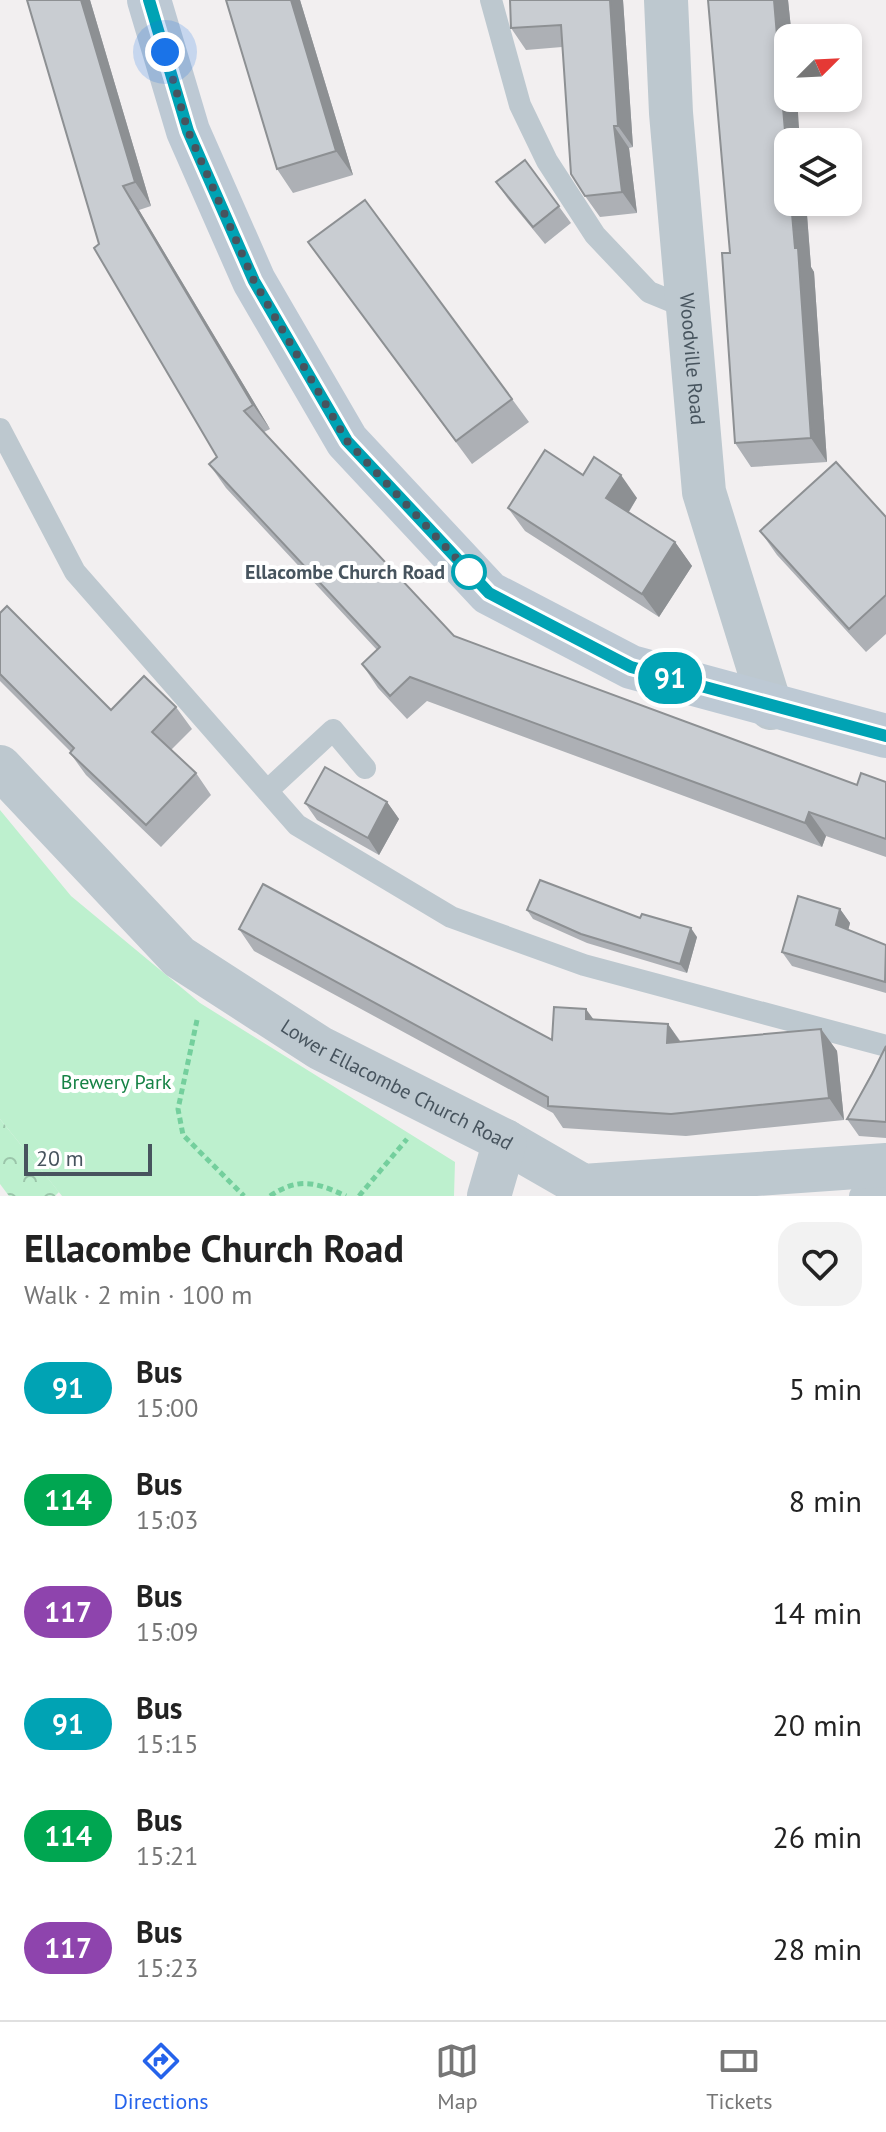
<!DOCTYPE html>
<meta charset="utf-8">
<style>
body{margin:0;font-family:"PT Sans",sans-serif;background:#f2f2f2;color:#222;height:100vh;display:flex;flex-direction:column;font-size:30px;white-space:nowrap}
*{box-sizing:border-box;margin:0}
p{font-size:26px;color:#767676}
.icon{flex:none;width:44px;height:44px;fill:none;stroke:currentColor;stroke-width:2;stroke-linecap:round;stroke-linejoin:round}
.map{position:relative;height:1196px;overflow:hidden}
.details{display:flex;flex-direction:column;background:#fff;flex:1}
.details>*{flex:none}
.badge{padding:0 16px;border-radius:26px;font-size:28px;line-height:52px}
.needle{width:52px;rotate:66deg}
.fabs{position:absolute;left:774px;top:24px;display:grid;gap:16px}
.fabs a{display:grid;place-items:center;width:88px;height:88px;border-radius:16px;background:#fff;box-shadow:0 4px 12px #0003;font-size:40px}
.scale{position:absolute;left:24px;bottom:20px;width:128px;box-sizing:border-box;padding-left:8px;border:4px solid #47545e;border-top:0;font-size:22px;line-height:28px;white-space:nowrap;color:#47545e;-webkit-text-stroke:6px #fff;paint-order:stroke}
.you{position:absolute;width:40px;height:40px;margin:-20px;border:6px solid #fff;border-radius:50%;background:#1a73e8;box-shadow:0 0 0 12px #1a73e833}
.map>.badge{position:absolute;translate:-50% -50%;box-shadow:0 0 0 4px #fff}
.round{display:grid;place-items:center;flex:none;width:84px;height:84px;border-radius:24px;background:#f2f2f2}
.overview{display:flex;align-items:center;justify-content:space-between;height:136px;padding:0 24px}
h1{font-size:38px;font-weight:800;line-height:60px}
ul{padding:0;list-style:none}
li{display:flex;align-items:center;gap:24px;height:112px;padding:0 24px}
li div{flex:1}
li b{display:block;font-size:30px}
li em{font-style:normal}
li .badge{min-width:88px;font-weight:700;text-align:center}
.tab-bar{display:flex;justify-content:space-around;align-items:center;height:112px;border-top:2px solid #e0e0e0;background:#fff;font-size:22px;color:#767676}
.tab-bar a{display:grid;justify-items:center;gap:4px}
.tab-bar .selected{color:#2563eb}
.map>svg:first-child{display:block}
.green{fill:#bdf0ce}
.forest{fill:url(#forest-crowns)}
.lines{fill:none;stroke-linecap:round;stroke-linejoin:round}
.path{stroke:#74cf9d;stroke-width:5;stroke-dasharray:6 4;stroke-linecap:butt}
.lane{stroke:#bdc8cf;stroke-width:22}
.street{stroke:#bdc8cf;stroke-width:44}
.secondary{stroke:#bdc9d4;stroke-width:44}
.wall{fill:#adb0b5}
.shaded-wall{fill:#8d9093}
.building{fill:#c9cdd2;stroke:#8d9093;stroke-width:2}
.line-casing{stroke:#fff;stroke-width:18}
.line{stroke:#00a3b4;stroke-width:12}
.walk{stroke:#47545e;stroke-width:8;stroke-dasharray:0 14.4}
.stop-dot{fill:#fff;stroke:#00a3b4;stroke-width:4}
.labels{text-anchor:middle;stroke-width:8;stroke-linejoin:round;paint-order:stroke}
.street-label{font-size:20px;fill:#47545e;stroke:#fff}
.stop-label{font-size:20px;font-weight:bold;fill:#47545e;stroke:#fff;text-anchor:end}
.park-label{font-size:20px;fill:#158245;stroke:#fff}
</style>
<div class="map">
<svg width="886" height="1196" viewBox="0 0 886 1196">
<defs>
<pattern id="forest-crowns" width="20" height="18" patternUnits="userSpaceOnUse" patternTransform="scale(2)"><rect width="20" height="18" fill="#bdf0ce"/><path d="M2 6a3 3 0 1 1 6 0M12 15a3 3 0 1 1 6 0" fill="none" stroke="#9bc5aa"/></pattern>
</defs>
<rect width="100%" height="100%" fill="#f2eff0"/>
<path class="green" d="M 0,810 L 71,896 L 200,1003 L 455,1162 L 454,1196 L 62,1196 L 0,1119 Z"/>
<path class="forest" d="M 0,1119 L 59,1192 L 55,1196 L 9,1196 L 0,1184 Z"/>
<g class="lines">
<path class="path" d="M 197,1020 L 178,1109 L 183,1135 L 244,1196
M 270,1196 C 299,1177 315,1182 346,1196
M 359,1196 L 407,1139"/>
<path class="lane" d="M 491,0 L 520,105 L 547,161 L 595,235 L 649,292 L 688,308
M 0,429 L 75,572 L 297,825 L 451,917 L 584,965 L 886,1046
M 267,791 L 333,730 L 365,768
M 860,1196 L 886,1188"/>
<g class="street">
<path id="s1" d="M 666,0 L 671,113 L 704,492 L 771,708"/>
<path id="s2" d="M 0,767 L 179,957 L 320,1048 L 505,1141 L 583,1186 L 886,1165"/>
<path d="M 489,1196 L 505,1141"/>
</g>
<path class="secondary" d="M 149,0 L 188,131 L 254,281 L 347,441 L 489,593 L 631,667 L 886,736"/>
</g>
<path class="wall" d="M 27,0 L 90,0 L 151,206 L 139,210 L 270,429 L 264,432 L 454,636 L 857,785 L 886,782 L 886,857 L 826,836 L 822,847 L 427,701 L 407,719 L 378,688 L 362,664 L 377,650 L 226,488 L 209,464 L 217,457 L 99,244 Z
M 300,0 L 353,175 L 293,193 L 277,169 Z
M 510,0 L 623,0 L 633,147 L 629,148 L 637,213 L 600,217 L 585,196 L 562,47 L 526,50 L 511,28 Z
M 708,0 L 788,0 L 792,38 L 788,38 L 788,202 L 806,202 L 811,267 L 814,272 L 827,462 L 751,467 L 735,443 L 730,253 Z
M 525,160 L 571,223 L 545,244 L 508,199 L 496,182 Z
M 308,242 L 512,399 L 529,422 L 472,464 Z
M 583,475 L 637,498 L 629,512 L 675,542 L 692,566 L 659,617 L 525,531 L 508,508 Z
M 886,517 L 886,634 L 866,652 L 777,555 L 760,531 Z
M 0,613 L 111,710 L 176,707 L 192,729 L 171,750 L 196,773 L 211,795 L 161,847 L 86,775 L 70,753 L 71,752 L 0,681 Z
M 387,802 L 399,819 L 379,855 L 317,820 L 305,803 Z
M 840,909 L 850,923 L 848,930 L 886,945 L 886,993 L 792,966 L 782,952 Z
M 527,910 L 640,918 L 697,937 L 687,973 L 587,943 L 533,919 Z
M 239,929 L 552,1040 L 593,1019 L 668,1024 L 681,1042 L 821,1029 L 837,1051 L 844,1120 L 686,1136 L 563,1128 L 553,1113 L 254,951 Z
M 886,1046 L 886,1138 L 859,1136 L 847,1119 Z"/>
<path class="shaded-wall" d="M 81,0 L 90,0 L 151,206 L 135,182 Z
M 291,0 L 300,0 L 353,175 L 336,151 Z
M 610,0 L 623,0 L 633,147 L 618,126 Z
M 774,0 L 788,0 L 792,38 L 788,38 L 788,98 L 797,98 L 800,142 L 788,142 L 788,167 Z
M 614,126 L 629,148 L 637,213 L 622,192 Z
M 123,186 L 139,210 L 270,429 L 253,405 Z
M 791,202 L 806,202 L 811,267 L 814,272 L 827,462 L 811,438 Z
M 621,475 L 637,498 L 623,521 L 606,498 Z
M 675,542 L 692,566 L 659,617 L 642,594 Z
M 387,802 L 399,819 L 379,855 L 368,838 Z
M 809,812 L 826,836 L 822,847 L 805,823 Z
M 840,909 L 850,923 L 846,939 L 836,925 Z
M 691,928 L 697,937 L 687,973 L 680,964 Z
M 586,1009 L 602,1031 L 586,1019 Z
M 668,1024 L 683,1046 L 667,1043 Z
M 821,1029 L 837,1051 L 844,1120 L 829,1098 Z"/>
<path class="building" d="M 27,0 L 81,0 L 135,182 L 123,186 L 253,405 L 244,411 L 454,636 L 857,785 L 861,773 L 886,782 L 886,839 L 809,812 L 805,823 L 410,677 L 390,696 L 362,664 L 380,647 L 209,464 L 217,457 L 94,248 L 99,244 Z
M 226,0 L 291,0 L 336,151 L 277,169 Z
M 510,0 L 610,0 L 618,126 L 614,126 L 622,192 L 585,196 L 571,174 L 561,25 L 511,28 Z
M 708,0 L 774,0 L 788,167 L 788,202 L 791,202 L 795,248 L 798,248 L 811,438 L 735,443 L 722,253 L 730,253 Z
M 525,160 L 559,206 L 533,227 L 496,182 Z
M 365,200 L 512,399 L 456,441 L 308,242 Z
M 545,450 L 583,475 L 594,457 L 621,475 L 606,498 L 675,542 L 642,594 L 508,508 Z
M 836,462 L 886,517 L 886,595 L 849,629 L 760,531 Z
M 7,606 L 111,710 L 144,676 L 176,707 L 152,732 L 196,773 L 146,825 L 70,753 L 74,748 L 0,674 L 0,613 Z
M 325,767 L 387,802 L 368,838 L 305,803 Z
M 540,880 L 640,918 L 642,914 L 691,928 L 680,964 L 581,934 L 527,910 Z
M 263,884 L 552,1040 L 554,1007 L 586,1009 L 586,1019 L 668,1024 L 667,1043 L 821,1029 L 829,1098 L 671,1114 L 548,1106 L 548,1097 L 239,929 Z
M 798,896 L 840,909 L 836,925 L 886,945 L 885,982 L 782,952 Z
M 886,1046 L 886,1122 L 847,1119 L 872,1074 Z"/>
<g class="lines">
<g class="line-casing">
<path id="line" d="M 149,0 L 188,131 L 254,281 L 347,441 L 489,593 L 631,667 L 886,736"/>
</g>
<use href="#line" class="line"/>
<path class="walk" d="M 165,52 L 188,131 L 254,281 L 347,441 L 469,572"/>
</g>
<circle class="stop-dot" cx="469" cy="572" r="16"/>
<g class="labels">
<g class="street-label">
<text dy="7" stroke="none"><textPath href="#s1" startOffset="360">Woodville Road</textPath></text>
<text dy="7" stroke="none"><textPath href="#s2" startOffset="514">Lower Ellacombe Church Road</textPath></text>
</g>
<g class="stop-label">
<text x="445" y="579">Ellacombe Church Road</text>
</g>
<g class="park-label">
<text x="116" y="1089">Brewery Park</text>
</g>
</g>
</svg>
<div class="fabs">
<a><svg class="needle" viewBox="-14 -14 28 28"><path d="M0-13l5 13h-10z" fill="#e53935"/><path d="M0 13l5-13h-10z" fill="#767676"/></svg></a>
<a><svg class="icon" aria-label="layers" viewBox="0 0 24 24"><path d="M12 4l9 5-9 5-9-5zM3 14l9 5 9-5"/></svg></a>
</div>
<div class="scale">20 m</div>
<div class="you" style="left:165px;top:52px"></div>
<b class="badge" style="left:670px;top:678px;background:#00a3b4;color:#fff">91</b>
</div>
<section class="details">
<div class="overview"><div><h1>Ellacombe Church Road</h1><p>Walk · 2 min · 100 m</p></div><a class="round"><svg class="icon" aria-label="heart" viewBox="0 0 24 24"><path d="M12 20l-8-8c-3-5 5-10 8-4 3-6 11-1 8 4z"/></svg></a></div>
<ul>
<li><span class="badge" style="background:#00a3b4;color:#fff">91</span><div><b>Bus</b><p>15:00</p></div><em>5 min</em></li>
<li><span class="badge" style="background:#00a651;color:#fff">114</span><div><b>Bus</b><p>15:03</p></div><em>8 min</em></li>
<li><span class="badge" style="background:#8e44ad;color:#fff">117</span><div><b>Bus</b><p>15:09</p></div><em>14 min</em></li>
<li><span class="badge" style="background:#00a3b4;color:#fff">91</span><div><b>Bus</b><p>15:15</p></div><em>20 min</em></li>
<li><span class="badge" style="background:#00a651;color:#fff">114</span><div><b>Bus</b><p>15:21</p></div><em>26 min</em></li>
<li><span class="badge" style="background:#8e44ad;color:#fff">117</span><div><b>Bus</b><p>15:23</p></div><em>28 min</em></li>
</ul>
</section>
<nav class="tab-bar">
<a class="selected"><svg class="icon" aria-label="directions" viewBox="0 0 24 24"><path d="M12 3l9 9-9 9-9-9zM9 14v-3h6M13 9l2 2-2 2"/></svg>Directions</a>
<a><svg class="icon" aria-label="map" viewBox="0 0 24 24"><path d="M3 6l6-2 6 2 6-2v14l-6 2-6-2-6 2zM9 4v14M15 6v14"/></svg>Map</a>
<a><svg class="icon" aria-label="tickets" viewBox="0 0 24 24"><path d="M3 7h18v10H3zM15 7v10"/></svg>Tickets</a>
</nav>
